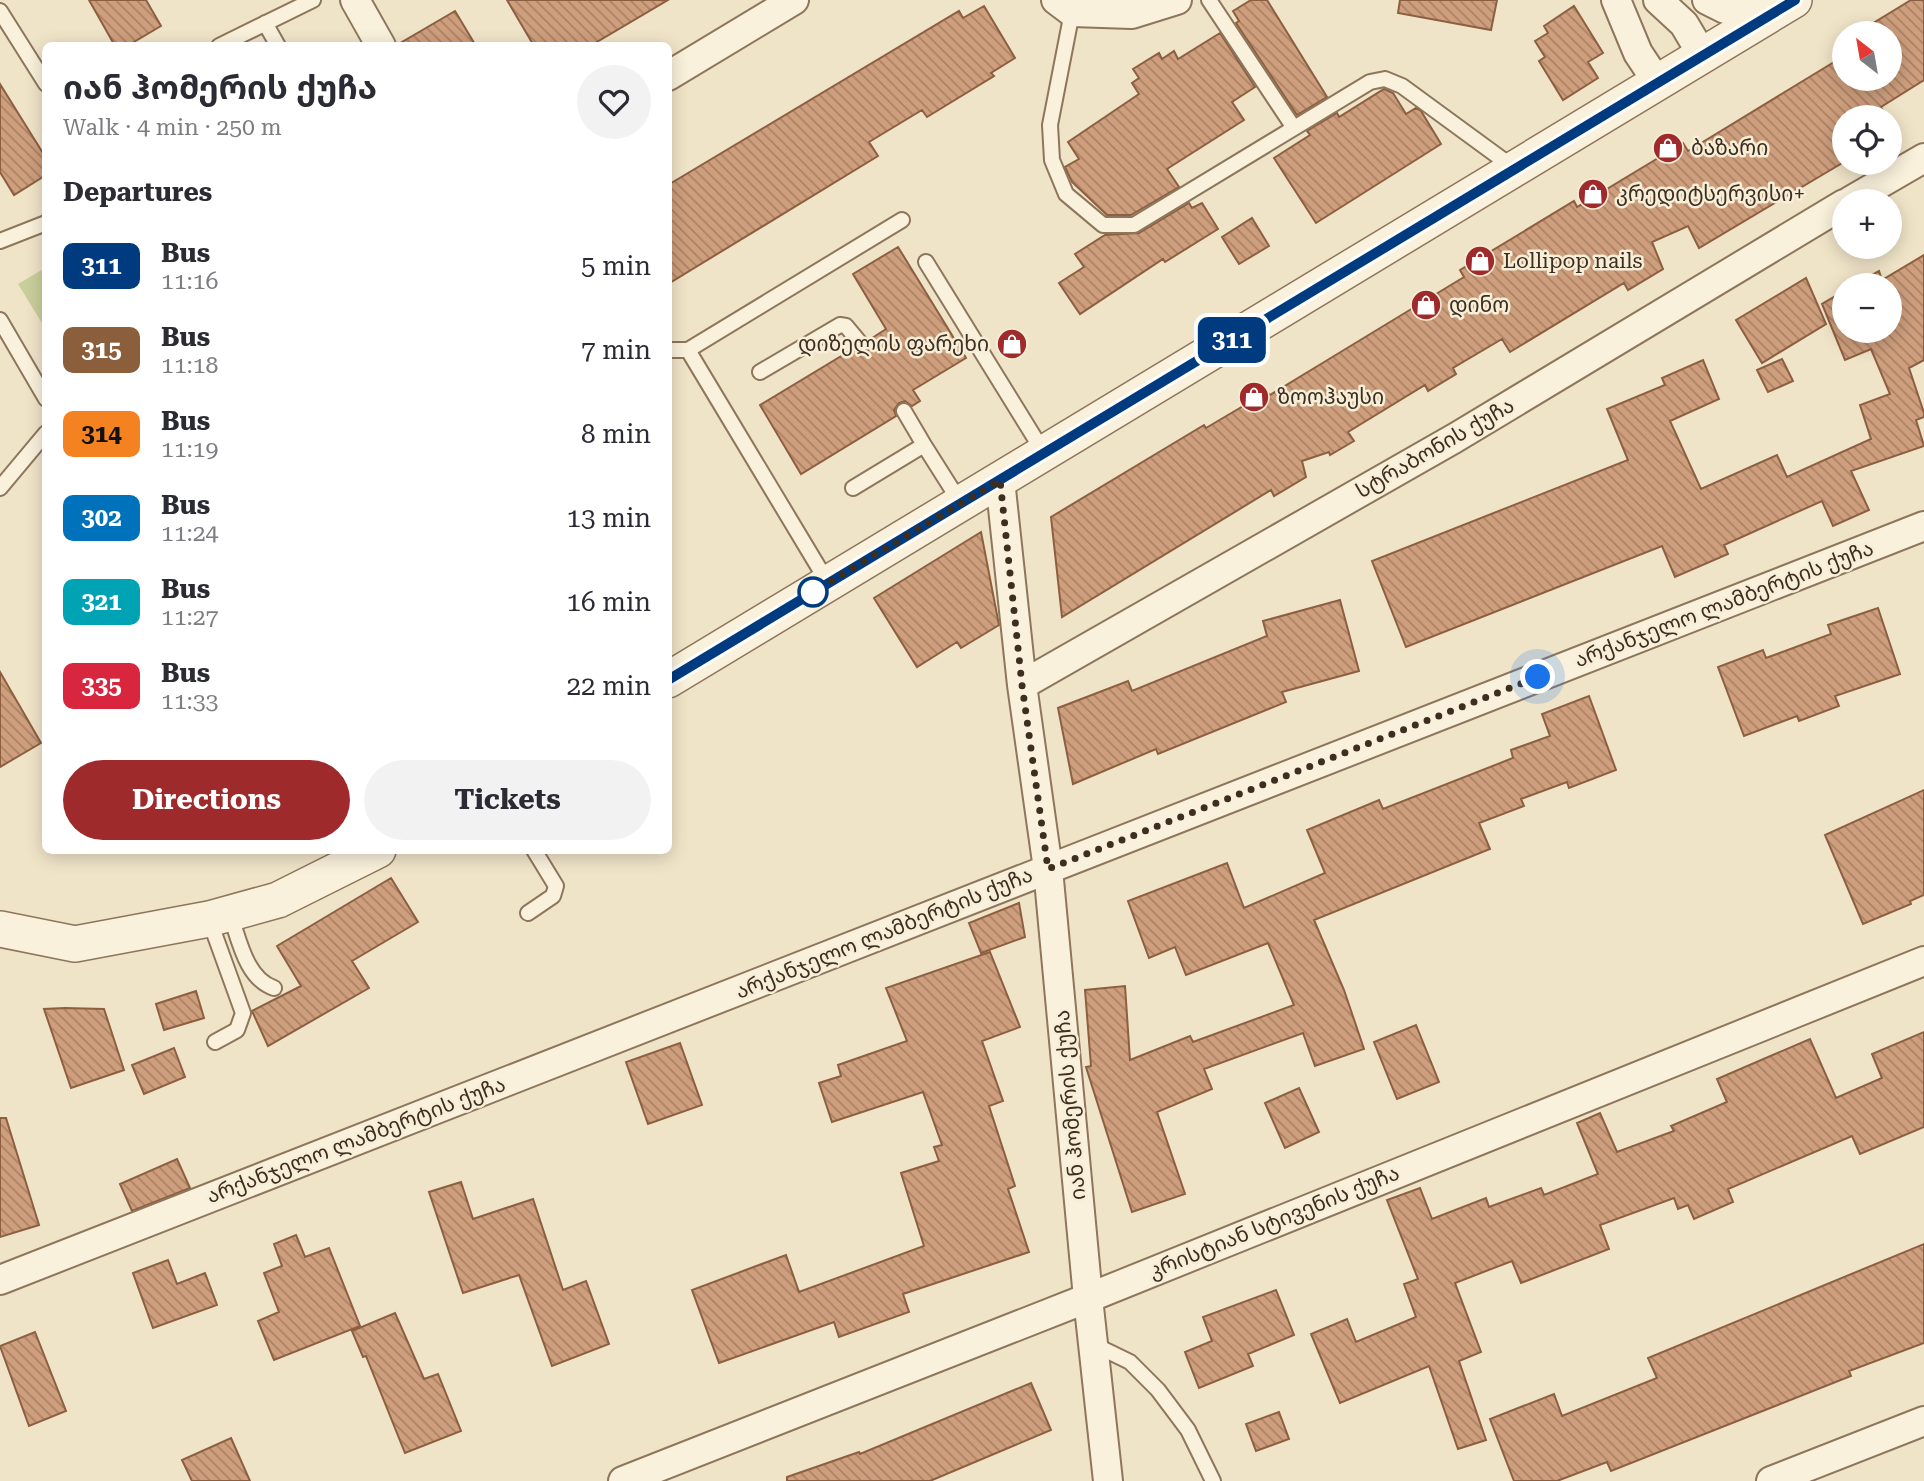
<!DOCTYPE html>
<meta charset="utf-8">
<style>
body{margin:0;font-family:"Roboto Serif","Noto Sans Georgian",serif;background:#f2f2f3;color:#2b2b33;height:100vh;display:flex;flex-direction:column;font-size:26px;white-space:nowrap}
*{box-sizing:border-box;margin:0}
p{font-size:23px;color:#7c7c81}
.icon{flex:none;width:38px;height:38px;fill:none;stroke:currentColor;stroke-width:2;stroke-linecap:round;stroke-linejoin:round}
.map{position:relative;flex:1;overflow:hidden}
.side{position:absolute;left:42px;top:42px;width:630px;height:812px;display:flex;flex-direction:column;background:#fff;border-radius:10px;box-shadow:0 4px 18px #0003}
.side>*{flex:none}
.badge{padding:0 14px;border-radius:10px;font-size:24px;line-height:46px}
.needle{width:46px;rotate:329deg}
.fabs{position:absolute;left:1832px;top:21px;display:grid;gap:14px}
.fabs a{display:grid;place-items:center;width:70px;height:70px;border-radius:50%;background:#fff;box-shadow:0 4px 18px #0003;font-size:35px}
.you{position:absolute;width:35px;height:35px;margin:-18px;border:5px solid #fff;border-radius:50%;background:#1a73e8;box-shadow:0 0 0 10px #1a73e833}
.map>.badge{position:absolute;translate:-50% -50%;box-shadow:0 0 0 4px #fff}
h2{padding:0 21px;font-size:26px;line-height:63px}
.round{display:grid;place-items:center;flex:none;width:74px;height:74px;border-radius:37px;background:#f2f2f3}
.head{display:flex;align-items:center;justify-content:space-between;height:119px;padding:0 21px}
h1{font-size:33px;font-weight:700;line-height:52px}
.button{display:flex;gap:14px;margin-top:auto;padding:14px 21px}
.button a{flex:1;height:80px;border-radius:42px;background:#9e2a2b;color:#fff;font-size:28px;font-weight:700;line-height:80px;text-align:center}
.button a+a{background:#f2f2f3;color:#2b2b33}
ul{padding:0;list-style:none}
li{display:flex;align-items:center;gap:21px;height:84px;padding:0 21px}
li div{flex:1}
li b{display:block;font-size:26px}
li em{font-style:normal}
li .badge{min-width:77px;font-weight:700;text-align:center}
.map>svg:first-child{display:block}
.pitch{fill:#c9cf9b}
.building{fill:url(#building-back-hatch);stroke:#8d5f41;stroke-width:2}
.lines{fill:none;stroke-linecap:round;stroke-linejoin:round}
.service-casing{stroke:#8d765c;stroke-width:18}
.minor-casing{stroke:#8d765c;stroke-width:32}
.tertiary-casing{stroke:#8d765c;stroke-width:38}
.service{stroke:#faf1dc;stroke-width:14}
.minor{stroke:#faf1dc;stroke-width:28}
.tertiary{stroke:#faf1dc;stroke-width:35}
.line-casing{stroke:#fff;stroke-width:16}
.line{stroke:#003b80;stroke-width:10}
.walk{stroke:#3d2e20;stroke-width:7;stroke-dasharray:0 12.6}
.stop-dot{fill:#fff;stroke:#003b80;stroke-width:3.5}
.labels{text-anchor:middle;stroke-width:5;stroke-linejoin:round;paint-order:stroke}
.poi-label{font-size:21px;fill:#3d2e20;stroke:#f7eed8;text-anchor:start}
.street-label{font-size:21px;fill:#3d2e20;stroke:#f7eed8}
</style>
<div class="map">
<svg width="1924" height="1481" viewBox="0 0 1924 1481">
<defs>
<pattern id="building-back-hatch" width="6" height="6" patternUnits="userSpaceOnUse" patternTransform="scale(1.75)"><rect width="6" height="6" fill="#cf9f7d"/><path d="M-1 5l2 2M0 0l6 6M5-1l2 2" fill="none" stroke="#a98266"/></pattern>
</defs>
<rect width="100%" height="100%" fill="#f0e4c8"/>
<path class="pitch" d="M 45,268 L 45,328 L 18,284 Z"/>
<path class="building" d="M 89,0 L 146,0 L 161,26 L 127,46 L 115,46 Z
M 507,0 L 668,0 L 590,46 L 534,46 Z
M 1251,0 L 1267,0 L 1327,97 L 1297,115 L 1236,23 L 1239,21 L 1233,11 Z
M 1400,0 L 1497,0 L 1491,30 L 1398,13 Z
M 1911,0 L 1924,0 L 1924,80 L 1881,107 L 1887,117 L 1844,117 L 1844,162 L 1699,248 L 1688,226 L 1652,242 L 1663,269 L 1628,290 L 1624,283 L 1510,352 L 1502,339 L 1453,368 L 1456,374 L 1428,391 L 1425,385 L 1348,432 L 1354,441 L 1330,455 L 1329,452 L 1302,461 L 1306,477 L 1274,496 L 1271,490 L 1062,617 L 1051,517 L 1204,425 L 1206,428 L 1267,392 L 1270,395 L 1311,370 L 1464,277 L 1460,270 L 1574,201 L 1577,207 L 1683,143 L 1688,151 L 1844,56 L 1844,79 L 1890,79 L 1890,33 L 1857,33 Z
M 984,6 L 1015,58 L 991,73 L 994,76 L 927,117 L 922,110 L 869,142 L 878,156 L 668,284 L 668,185 L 959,11 L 963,18 Z
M 1574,6 L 1603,53 L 1588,62 L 1598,78 L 1563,100 L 1539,61 L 1545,57 L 1535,41 L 1548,33 L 1544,26 Z
M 455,11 L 476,46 L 398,46 L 397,45 Z
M 1220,33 L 1255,87 L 1232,102 L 1244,120 L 1167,169 L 1179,187 L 1131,215 L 1107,215 L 1072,182 L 1065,167 L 1079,159 L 1068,142 L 1139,94 L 1132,83 L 1139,78 L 1133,69 L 1159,53 L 1162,59 L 1174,51 L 1178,59 Z
M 0,84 L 46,158 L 46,175 L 14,195 L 0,172 Z
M 1384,89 L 1393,93 L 1406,114 L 1416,108 L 1421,111 L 1441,144 L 1316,223 L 1274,158 L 1310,135 L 1307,131 L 1337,113 L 1339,117 Z
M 1189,203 L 1192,208 L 1202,203 L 1218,229 L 1165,262 L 1163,259 L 1080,314 L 1059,283 L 1084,267 L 1075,254 L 1105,235 L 1139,233 Z
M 1252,218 L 1269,246 L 1239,264 L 1222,237 Z
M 898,247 L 966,358 L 913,390 L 920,401 L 912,406 L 905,401 L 899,403 L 894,410 L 896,416 L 801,474 L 760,405 L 853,349 L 858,353 L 868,351 L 869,340 L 886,329 L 853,274 Z
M 1924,255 L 1924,360 L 1909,368 L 1924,413 L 1924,417 L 1916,420 L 1924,446 L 1851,471 L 1869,510 L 1833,526 L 1822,501 L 1724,545 L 1728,554 L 1675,577 L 1662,546 L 1406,647 L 1372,561 L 1628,460 L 1607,409 L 1665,385 L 1662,378 L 1703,360 L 1719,399 L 1670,421 L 1701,489 L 1777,455 L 1787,477 L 1871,439 L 1860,405 L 1890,394 L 1871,349 L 1845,360 L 1822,304 L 1844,291 L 1844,331 L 1890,331 L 1890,285 L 1854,285 L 1879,271 L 1882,280 Z
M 1806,278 L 1826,324 L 1762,363 L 1736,320 Z
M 1782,359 L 1793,381 L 1768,392 L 1757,370 Z
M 981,532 L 999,625 L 961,648 L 957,642 L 917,667 L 874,598 Z
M 1340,600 L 1359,671 L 1282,692 L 1286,702 L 1158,754 L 1156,749 L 1073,784 L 1058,708 L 1128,681 L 1132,691 L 1267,636 L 1263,621 Z
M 1878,608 L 1900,674 L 1835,696 L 1839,706 L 1799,721 L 1797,716 L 1744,736 L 1718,667 L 1763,650 L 1766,658 L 1831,634 L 1828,625 Z
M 0,672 L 41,743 L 0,767 Z
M 1589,696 L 1616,770 L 1569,788 L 1567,782 L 1521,799 L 1524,806 L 1479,823 L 1490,849 L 1314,920 L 1344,990 L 1364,1049 L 1315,1066 L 1303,1033 L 1204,1069 L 1212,1089 L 1157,1112 L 1185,1194 L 1132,1212 L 1086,1067 L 1091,1066 L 1085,990 L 1125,986 L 1130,1060 L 1190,1036 L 1193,1042 L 1294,1005 L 1268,943 L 1186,975 L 1175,947 L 1149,958 L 1128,901 L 1227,863 L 1244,908 L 1325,873 L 1307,830 L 1379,800 L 1383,809 L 1513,758 L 1511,750 L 1550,736 L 1542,714 Z
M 1924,790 L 1924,895 L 1910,901 L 1911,904 L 1863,924 L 1825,835 Z
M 391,878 L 418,922 L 352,961 L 369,988 L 268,1046 L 252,1011 L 301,986 L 277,946 Z
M 1019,903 L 1025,937 L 981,953 L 969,923 Z
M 990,952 L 1020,1027 L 982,1041 L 1003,1101 L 989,1106 L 1015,1186 L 1008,1189 L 1029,1252 L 903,1294 L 909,1312 L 839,1337 L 834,1322 L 719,1363 L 692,1290 L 786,1255 L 799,1292 L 924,1246 L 901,1173 L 939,1161 L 934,1147 L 942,1145 L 923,1092 L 832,1122 L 819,1083 L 841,1076 L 838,1065 L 907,1041 L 886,988 Z
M 196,991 L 204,1018 L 164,1030 L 156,1004 Z
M 65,1008 L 104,1009 L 124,1070 L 71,1088 L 44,1009 Z
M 1416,1025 L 1439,1082 L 1397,1099 L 1374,1042 Z
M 1924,1032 L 1924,1127 L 1860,1154 L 1852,1136 L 1728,1189 L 1733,1202 L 1694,1219 L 1688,1205 L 1678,1209 L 1674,1198 L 1600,1225 L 1609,1249 L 1521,1283 L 1512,1261 L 1455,1283 L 1481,1352 L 1459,1361 L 1486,1440 L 1458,1449 L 1429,1366 L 1340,1403 L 1311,1334 L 1347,1319 L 1356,1342 L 1416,1317 L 1404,1284 L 1418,1279 L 1387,1200 L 1420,1188 L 1432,1219 L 1486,1198 L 1489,1207 L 1541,1188 L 1544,1195 L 1598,1174 L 1577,1123 L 1600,1113 L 1617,1152 L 1674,1131 L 1671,1126 L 1727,1102 L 1717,1079 L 1810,1039 L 1836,1098 L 1882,1078 L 1872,1054 Z
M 680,1043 L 702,1105 L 648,1124 L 626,1062 Z
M 174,1048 L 185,1077 L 144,1094 L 132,1065 Z
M 1299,1088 L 1319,1132 L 1285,1148 L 1265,1103 Z
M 0,1118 L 6,1118 L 39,1225 L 0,1237 Z
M 177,1159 L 190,1188 L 132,1211 L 120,1184 Z
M 461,1182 L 473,1219 L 533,1199 L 563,1290 L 586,1281 L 609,1344 L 552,1366 L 519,1275 L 463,1293 L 429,1192 Z
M 296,1235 L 305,1257 L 329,1248 L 360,1326 L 274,1360 L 258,1321 L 279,1312 L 264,1273 L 282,1266 L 274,1244 Z
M 1924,1244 L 1924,1343 L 1849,1371 L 1851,1376 L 1611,1471 L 1607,1462 L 1557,1481 L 1514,1481 L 1490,1419 L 1554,1394 L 1562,1416 L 1657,1378 L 1648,1358 Z
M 168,1260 L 177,1284 L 205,1273 L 217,1305 L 153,1328 L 133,1273 Z
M 1276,1290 L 1294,1335 L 1248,1354 L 1253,1366 L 1199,1388 L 1185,1352 L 1212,1341 L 1203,1317 Z
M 395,1313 L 424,1379 L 438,1374 L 461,1431 L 405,1453 L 366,1356 L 363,1357 L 352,1331 Z
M 35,1332 L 66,1411 L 29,1426 L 0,1346 Z
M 1031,1383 L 1051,1430 L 930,1481 L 787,1481 L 787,1477 L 859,1452 L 860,1454 Z
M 1279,1412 L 1289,1439 L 1256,1451 L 1246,1424 Z
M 231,1438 L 250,1481 L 192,1481 L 182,1460 Z"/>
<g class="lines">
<g class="service-casing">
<path id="service" d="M 1209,0 L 1294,128
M 0,11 L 46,84
M 1072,12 L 1050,125 L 1052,160 L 1066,194 L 1103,225 L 1134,225 L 1370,82 L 1385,79 L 1402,86 L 1514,168
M 265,23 L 278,46
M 219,46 L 313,0
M 0,241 L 46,223
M 926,262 L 1044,453
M 0,320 L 46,399
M 668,350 L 688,350 L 828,583
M 688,350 L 902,220
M 760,372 L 840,325 L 846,326 L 861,344
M 904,411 L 924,445
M 0,488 L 46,433
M 853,488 L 924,445 L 960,502
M 528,913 L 553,896 L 556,886 L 534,850
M 230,914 C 239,939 246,979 274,988
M 209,919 L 243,1013 L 237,1030 L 215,1042
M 1093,1344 L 1130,1362 L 1158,1390 L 1188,1430 L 1213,1481"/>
</g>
<g class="minor-casing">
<path id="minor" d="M 355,0 L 381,46
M 1056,0 L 1072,12 L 1132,14 L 1177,0
M 1616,0 L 1638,53 L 1658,83
M 1658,0 L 1684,24 L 1703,56
M 1707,0 L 1725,9 L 1769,15
M 668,76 L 794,0
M 1850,201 L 1924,158
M 1000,480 L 1022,685 L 1048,869 L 1088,1298 L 1108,1481
M 1022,685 L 1455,438 L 1844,204
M 0,1280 L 1924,526
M 623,1481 L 1088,1298 L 1924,961
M 1771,1481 L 1924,1421"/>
</g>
<g class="tertiary-casing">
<path id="tertiary" d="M 668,680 L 1794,0
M 0,929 L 75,944 L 209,919 L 278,900 L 378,850"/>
</g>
<use href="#service" class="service"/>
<use href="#minor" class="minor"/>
<use href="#tertiary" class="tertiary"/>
</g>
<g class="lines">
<g class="line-casing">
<path id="line" d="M 668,680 L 1795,0"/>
</g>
<use href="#line" class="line"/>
<path class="walk" d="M 813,592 L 806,596 L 1000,480 L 1022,685 L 1048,869 L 1538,677"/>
</g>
<defs>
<g id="shop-disc" transform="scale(1.575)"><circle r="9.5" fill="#9e2a2b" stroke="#f7eed8"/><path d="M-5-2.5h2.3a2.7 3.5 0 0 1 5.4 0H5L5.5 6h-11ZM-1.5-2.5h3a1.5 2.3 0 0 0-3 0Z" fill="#fff"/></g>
</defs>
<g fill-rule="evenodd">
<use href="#shop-disc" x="1668" y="148"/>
<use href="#shop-disc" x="1593" y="194"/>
<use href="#shop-disc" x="1480" y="261"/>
<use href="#shop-disc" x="1426" y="305"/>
<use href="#shop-disc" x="1012" y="344"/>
<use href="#shop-disc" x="1254" y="397"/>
</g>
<circle class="stop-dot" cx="813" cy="592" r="14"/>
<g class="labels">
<g class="poi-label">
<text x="1691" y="155">ბაზარი</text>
<text x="1616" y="201">კრედიტსერვისი+</text>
<text x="1503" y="268">Lollipop nails</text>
<text x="1449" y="312">დინო</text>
<text x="989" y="351" text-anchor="end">დიზელის ფარეხი</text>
<text x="1277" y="404">ზოოჰაუსი</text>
</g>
<g class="street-label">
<text transform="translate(1435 448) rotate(-30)" y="7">სტრაბონის ქუჩა</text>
<text transform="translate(1724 604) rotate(-21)" y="7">არქანჯელო ლამბერტის ქუჩა</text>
<text transform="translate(884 933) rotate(-22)" y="7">არქანჯელო ლამბერტის ქუჩა</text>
<text transform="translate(1070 1105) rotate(-95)" y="7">იან ჰომერის ქუჩა</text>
<text transform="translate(356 1140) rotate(-21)" y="7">არქანჯელო ლამბერტის ქუჩა</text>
<text transform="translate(1274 1222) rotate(-22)" y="7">კრისტიან სტივენის ქუჩა</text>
</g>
</g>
</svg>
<div class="fabs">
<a><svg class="needle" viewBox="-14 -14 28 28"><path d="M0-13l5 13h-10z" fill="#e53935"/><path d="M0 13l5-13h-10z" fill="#7c7c81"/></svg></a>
<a><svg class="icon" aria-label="locate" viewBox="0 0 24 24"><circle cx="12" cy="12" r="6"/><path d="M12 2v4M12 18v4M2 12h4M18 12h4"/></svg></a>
<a>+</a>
<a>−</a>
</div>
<div class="you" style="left:1538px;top:677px"></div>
<b class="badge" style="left:1232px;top:340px;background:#003b80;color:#fff">311</b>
<section class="side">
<div class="head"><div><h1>იან ჰომერის ქუჩა</h1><p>Walk · 4 min · 250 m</p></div><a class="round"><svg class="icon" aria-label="heart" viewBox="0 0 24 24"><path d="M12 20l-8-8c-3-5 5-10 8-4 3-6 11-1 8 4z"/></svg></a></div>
<h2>Departures</h2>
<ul>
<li><span class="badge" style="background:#003b80;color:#fff">311</span><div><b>Bus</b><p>11:16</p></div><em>5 min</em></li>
<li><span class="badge" style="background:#8b5e3c;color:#fff">315</span><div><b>Bus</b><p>11:18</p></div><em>7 min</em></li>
<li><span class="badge" style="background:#f58220;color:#111">314</span><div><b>Bus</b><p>11:19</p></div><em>8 min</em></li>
<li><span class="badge" style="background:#0072bc;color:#fff">302</span><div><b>Bus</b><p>11:24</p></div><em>13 min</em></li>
<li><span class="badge" style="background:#00a3b4;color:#fff">321</span><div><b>Bus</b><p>11:27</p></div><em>16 min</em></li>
<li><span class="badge" style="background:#d7263d;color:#fff">335</span><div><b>Bus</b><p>11:33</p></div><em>22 min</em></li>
</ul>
<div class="button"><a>Directions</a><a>Tickets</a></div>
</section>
</div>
